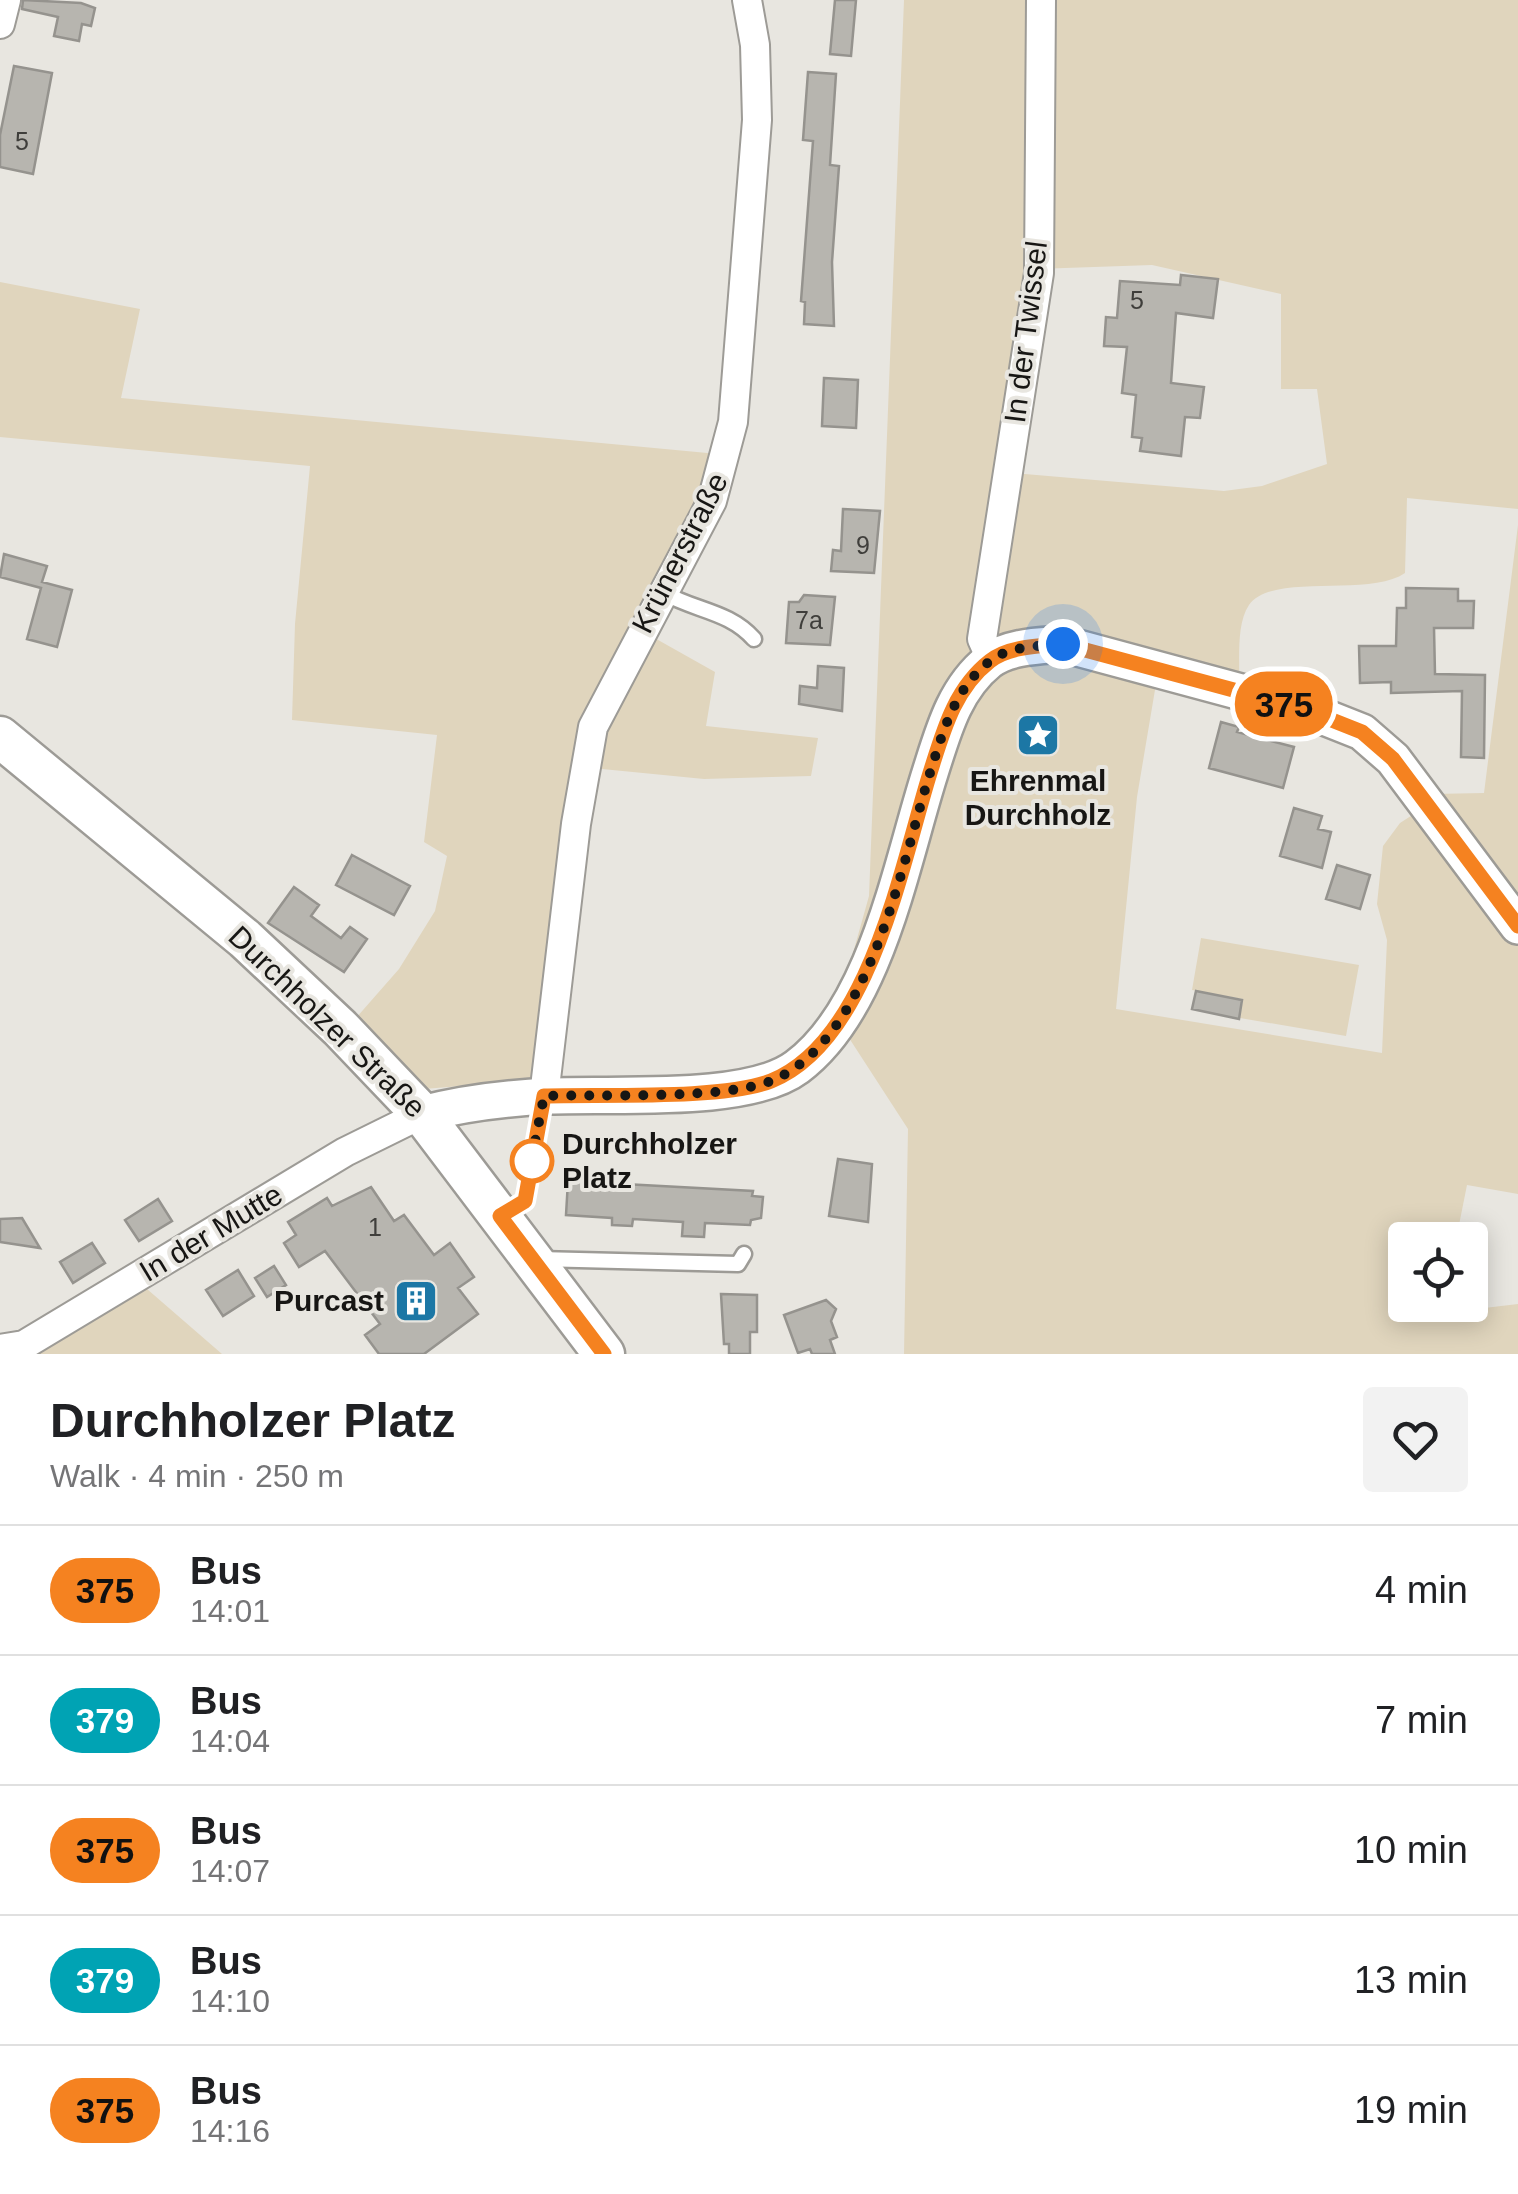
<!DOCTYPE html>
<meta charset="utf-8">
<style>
body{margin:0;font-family:Helvetica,sans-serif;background:#f2f2f2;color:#202124;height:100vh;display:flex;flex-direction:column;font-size:38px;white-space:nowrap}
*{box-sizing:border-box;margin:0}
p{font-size:32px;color:#757577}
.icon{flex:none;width:55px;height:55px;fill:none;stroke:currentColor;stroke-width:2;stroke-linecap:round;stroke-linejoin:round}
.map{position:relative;height:1354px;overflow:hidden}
.drawer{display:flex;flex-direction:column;background:#fff;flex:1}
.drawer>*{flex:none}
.badge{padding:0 20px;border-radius:32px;font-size:35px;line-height:65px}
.tools{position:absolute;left:1388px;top:1222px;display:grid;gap:20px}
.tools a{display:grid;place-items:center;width:100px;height:100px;border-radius:10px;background:#fff;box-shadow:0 5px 25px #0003;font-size:50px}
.you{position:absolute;width:50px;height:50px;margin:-25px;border:8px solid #fff;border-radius:50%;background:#1a73e8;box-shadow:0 0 0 15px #1a73e833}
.map>.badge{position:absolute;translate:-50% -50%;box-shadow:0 0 0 5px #fff}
.round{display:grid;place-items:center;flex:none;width:105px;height:105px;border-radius:10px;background:#f2f2f2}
.overview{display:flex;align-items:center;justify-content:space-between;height:170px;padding:0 50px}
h1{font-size:48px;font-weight:700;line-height:75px}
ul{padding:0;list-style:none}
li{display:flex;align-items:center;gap:30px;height:130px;padding:0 50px;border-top:2px solid #e0e0e0}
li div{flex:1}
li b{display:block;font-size:38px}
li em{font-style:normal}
li .badge{min-width:110px;font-weight:700;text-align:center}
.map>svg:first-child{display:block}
.green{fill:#e0d5bd;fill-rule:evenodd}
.building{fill:#b7b5af;stroke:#95938e;stroke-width:2.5}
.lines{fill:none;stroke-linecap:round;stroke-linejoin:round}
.service-casing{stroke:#9d9b96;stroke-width:19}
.minor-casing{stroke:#9d9b96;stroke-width:32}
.tertiary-casing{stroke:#9d9b96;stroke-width:40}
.secondary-casing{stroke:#9d9b96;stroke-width:45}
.service{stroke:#fff;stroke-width:14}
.minor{stroke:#fff;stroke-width:28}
.tertiary{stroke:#fff;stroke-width:35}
.secondary{stroke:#fff;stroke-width:40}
.line-casing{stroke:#fff;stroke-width:22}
.line{stroke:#f58220;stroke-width:15}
.walk{stroke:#171614;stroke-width:10;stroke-dasharray:0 18}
.stop-dot{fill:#fff;stroke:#f58220;stroke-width:5}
.labels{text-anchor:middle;stroke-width:8;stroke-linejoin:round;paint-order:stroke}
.number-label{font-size:25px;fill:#3f3e3b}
.street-label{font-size:30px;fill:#171614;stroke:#e8e6e0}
.poi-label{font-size:30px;font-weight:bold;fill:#171614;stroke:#e8e6e0}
.stop-label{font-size:30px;font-weight:bold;fill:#171614;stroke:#e8e6e0;text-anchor:start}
</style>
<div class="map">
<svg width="1518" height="1354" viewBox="0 0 1518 1354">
<rect width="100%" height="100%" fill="#e8e6e0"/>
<path class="green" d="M 904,0 L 1518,0 L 1518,509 L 1407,498 L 1405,573 C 1369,598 1271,572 1249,605 C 1236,624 1240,660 1239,682 L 1157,678 L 1137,797 L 1116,1009 L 1382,1053 L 1387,940 L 1377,904 L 1383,846 L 1400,823 L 1414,814 L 1518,938 L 1518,1194 L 1467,1185 L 1456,1240 L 1405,1240 L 1405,1305 L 1476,1309 L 1518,1304 L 1518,1354 L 904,1354 L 908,1129 L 849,1038 L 875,969 L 839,1003 L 869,896 ZM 1152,265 L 1281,294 L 1281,389 L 1317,389 L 1327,464 L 1262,486 L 1224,491 L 1001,472 L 1036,269 Z
M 0,282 L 140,309 L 121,398 L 718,454 L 705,496 L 620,654 L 534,1080 L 424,1089 L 356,1018 L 399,969 L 435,911 L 447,856 L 424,842 L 437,735 L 292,720 L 295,624 L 310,466 L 0,437 Z
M 1518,525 L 1518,909 L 1432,794 L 1484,793 Z
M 651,636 L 715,672 L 706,726 L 818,738 L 811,776 L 704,779 L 592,768 L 600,733 Z
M 1201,938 L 1359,965 L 1346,1036 L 1240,1018 L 1243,999 L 1192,990 Z
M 147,1289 L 222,1354 L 35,1354 Z"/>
<path class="building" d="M 23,0 L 81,3 L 95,8 L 91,26 L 82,24 L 79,41 L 54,36 L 58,17 L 22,9 Z
M 835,0 L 856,0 L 851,56 L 830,54 Z
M 14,66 L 52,73 L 33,174 L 0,167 L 0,135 Z
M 808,72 L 836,74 L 830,165 L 839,166 L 832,262 L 834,326 L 804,324 L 805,302 L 801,301 L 813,141 L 803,140 Z
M 1181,275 L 1218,279 L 1213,318 L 1176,313 L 1171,383 L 1204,387 L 1200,418 L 1185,417 L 1181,456 L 1140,451 L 1142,438 L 1132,437 L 1136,395 L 1122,393 L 1127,347 L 1104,346 L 1106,317 L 1117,318 L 1120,281 L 1180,285 Z
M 824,378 L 858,380 L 856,428 L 822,426 Z
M 843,509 L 880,511 L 874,573 L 831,571 L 833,550 L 841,551 Z
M 4,554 L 47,566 L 42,582 L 72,590 L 57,647 L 27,639 L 41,588 L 0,577 Z
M 1406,588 L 1458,589 L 1458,601 L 1474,601 L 1473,628 L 1434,628 L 1435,674 L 1485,675 L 1484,758 L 1461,757 L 1462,691 L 1391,693 L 1391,682 L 1360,683 L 1359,646 L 1396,646 L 1397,608 L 1406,608 Z
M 804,595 L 835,597 L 830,645 L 786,643 L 789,602 L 799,602 Z
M 818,666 L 844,668 L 842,711 L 799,704 L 800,686 L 817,688 Z
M 1221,722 L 1239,727 L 1237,732 L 1294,747 L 1283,788 L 1209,768 Z
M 1294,808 L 1322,816 L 1318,829 L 1331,832 L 1322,868 L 1280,856 Z
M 352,855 L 410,886 L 394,915 L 336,885 Z
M 1337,865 L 1370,875 L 1360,909 L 1326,899 Z
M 294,887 L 319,905 L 311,916 L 341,938 L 350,927 L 367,939 L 344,972 L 268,923 Z
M 1196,991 L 1242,1000 L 1239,1019 L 1192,1009 Z
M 838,1159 L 872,1164 L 868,1222 L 829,1216 Z
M 568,1181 L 753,1191 L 752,1196 L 763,1197 L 761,1218 L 751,1220 L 750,1225 L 705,1223 L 704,1237 L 682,1236 L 683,1222 L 633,1219 L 632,1226 L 612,1225 L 612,1218 L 566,1215 Z
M 371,1187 L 394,1221 L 404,1215 L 434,1255 L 450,1243 L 474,1277 L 458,1288 L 478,1314 L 424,1354 L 379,1354 L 365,1335 L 380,1324 L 325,1251 L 299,1267 L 284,1243 L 296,1235 L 288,1222 L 327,1198 L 332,1206 Z
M 158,1199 L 172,1221 L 139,1241 L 125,1220 Z
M 22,1218 L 40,1248 L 0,1242 L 0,1219 Z
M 92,1243 L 105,1263 L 73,1283 L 60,1262 Z
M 274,1266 L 286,1285 L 267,1297 L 255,1278 Z
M 238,1270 L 254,1296 L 223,1316 L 206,1290 Z
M 721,1294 L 757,1295 L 757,1332 L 750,1332 L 750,1354 L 729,1354 L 729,1344 L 724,1344 Z
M 826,1300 L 836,1309 L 831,1321 L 837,1337 L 830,1340 L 835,1354 L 812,1354 L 810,1349 L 798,1353 L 784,1315 Z"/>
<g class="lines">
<g class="service-casing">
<path id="service" d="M 664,593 C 696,611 729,611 754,639
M 501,1215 L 525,1201 L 543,1097
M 539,1259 L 738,1264 L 744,1254"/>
</g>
<g class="minor-casing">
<path id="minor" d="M 0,24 L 6,0
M 991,659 L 982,639 L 1039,273 L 1041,0
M 544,1096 L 576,824 L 593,727 L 712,501 L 733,422 L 757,120 L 755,45 L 747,0
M 0,1349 L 24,1345 L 345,1152 L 422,1114"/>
</g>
<g class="tertiary-casing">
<path id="tertiary" d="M 422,1114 C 464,1103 507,1098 550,1096 C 613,1093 748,1104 797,1067 C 876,1008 901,864 930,773 C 943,732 954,689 989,661 C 1009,646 1040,646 1063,644 L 1304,709 L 1362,732 L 1393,759 L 1518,926"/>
</g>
<g class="secondary-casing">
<path id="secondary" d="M 0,737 L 245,939 L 340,1028 L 422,1114 L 604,1354"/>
</g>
<use href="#service" class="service"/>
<use href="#minor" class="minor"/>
<use href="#tertiary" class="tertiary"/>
<use href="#secondary" class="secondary"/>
</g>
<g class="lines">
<g class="line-casing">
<path id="line" d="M 604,1354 L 500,1216 L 525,1201 L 544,1096 C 600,1094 724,1100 771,1081 C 870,1041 901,866 930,773 C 943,732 954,689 990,661 C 1009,646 1040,646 1063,644 L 1304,709 L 1362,732 L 1393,759 L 1518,926"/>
</g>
<use href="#line" class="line"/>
<path class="walk" d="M 532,1161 L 530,1168 L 544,1096 C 600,1094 724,1100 771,1081 C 870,1041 901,866 930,773 C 943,732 954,689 990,661 C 1009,646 1040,646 1063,644"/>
</g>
<defs>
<g id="sight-square" transform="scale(2.25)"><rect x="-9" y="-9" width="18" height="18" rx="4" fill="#1c77a5" stroke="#e8e6e0"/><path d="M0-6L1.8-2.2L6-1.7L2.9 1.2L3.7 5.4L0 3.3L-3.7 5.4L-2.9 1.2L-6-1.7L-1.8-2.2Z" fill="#fff"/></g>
<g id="building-square" transform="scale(2.25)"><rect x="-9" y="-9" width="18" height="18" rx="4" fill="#1c77a5" stroke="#e8e6e0"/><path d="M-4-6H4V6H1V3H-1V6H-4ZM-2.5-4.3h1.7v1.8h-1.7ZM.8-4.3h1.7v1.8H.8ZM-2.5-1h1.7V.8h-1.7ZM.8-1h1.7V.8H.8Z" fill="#fff"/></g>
</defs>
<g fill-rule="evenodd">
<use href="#sight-square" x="1038" y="735"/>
<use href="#building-square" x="416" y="1301"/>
</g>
<circle class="stop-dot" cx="532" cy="1161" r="20"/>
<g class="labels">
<g class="number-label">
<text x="22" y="150">5</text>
<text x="1137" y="309">5</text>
<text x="863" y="554">9</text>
<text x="809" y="629">7a</text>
<text x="375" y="1236">1</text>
</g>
<g class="street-label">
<text transform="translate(1026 332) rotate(-83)" y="10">In der Twissel</text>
<text transform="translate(680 553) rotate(-63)" y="10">Krünerstraße</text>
<text transform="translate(327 1022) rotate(44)" y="10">Durchholzer Straße</text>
<text transform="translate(211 1233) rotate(-31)" y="10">In der Mutte</text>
</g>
<g class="poi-label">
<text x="1038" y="791">Ehrenmal<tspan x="1038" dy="34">Durchholz</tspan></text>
<text x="384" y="1311" text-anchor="end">Purcast</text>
</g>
<g class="stop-label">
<text x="562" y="1154">Durchholzer<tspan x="562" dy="34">Platz</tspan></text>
</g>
</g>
</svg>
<div class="tools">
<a><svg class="icon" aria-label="locate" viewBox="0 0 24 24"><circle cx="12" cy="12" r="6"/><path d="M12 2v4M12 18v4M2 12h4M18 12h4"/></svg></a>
</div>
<div class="you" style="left:1063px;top:644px"></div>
<b class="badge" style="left:1284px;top:704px;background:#f58220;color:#111">375</b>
</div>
<section class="drawer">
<div class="overview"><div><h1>Durchholzer Platz</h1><p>Walk · 4 min · 250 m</p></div><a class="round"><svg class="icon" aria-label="heart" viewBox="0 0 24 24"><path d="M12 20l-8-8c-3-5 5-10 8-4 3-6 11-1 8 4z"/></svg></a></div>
<ul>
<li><span class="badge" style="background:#f58220;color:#111">375</span><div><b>Bus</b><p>14:01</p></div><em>4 min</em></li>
<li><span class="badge" style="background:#00a3b4;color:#fff">379</span><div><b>Bus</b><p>14:04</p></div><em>7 min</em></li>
<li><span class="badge" style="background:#f58220;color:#111">375</span><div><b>Bus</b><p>14:07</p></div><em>10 min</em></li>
<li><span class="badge" style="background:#00a3b4;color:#fff">379</span><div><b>Bus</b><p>14:10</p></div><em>13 min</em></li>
<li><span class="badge" style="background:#f58220;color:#111">375</span><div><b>Bus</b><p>14:16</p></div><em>19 min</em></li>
</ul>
</section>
